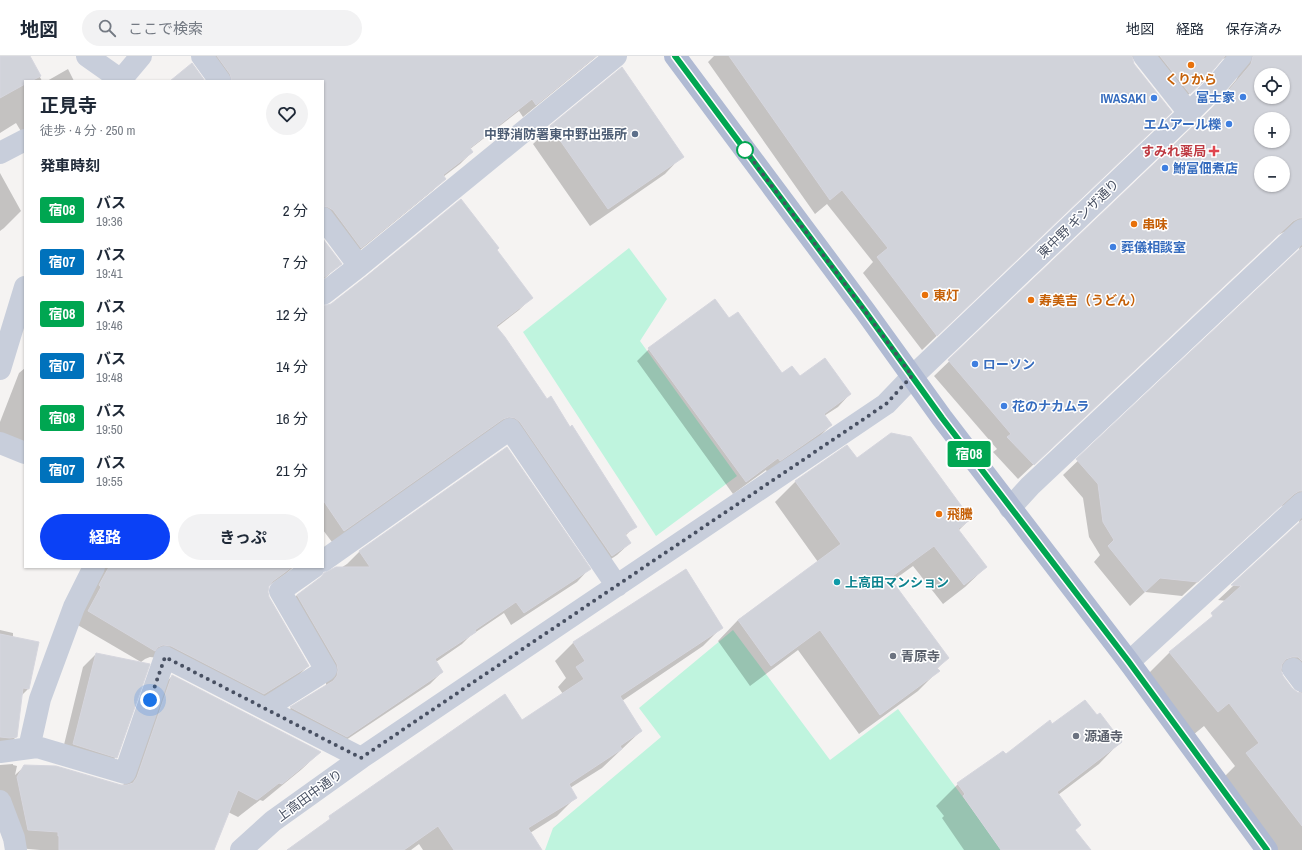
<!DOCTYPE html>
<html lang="ja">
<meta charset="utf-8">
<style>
body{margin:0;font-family:"Archivo Narrow","Noto Sans JP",sans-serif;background:#f2f2f3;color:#1f2937;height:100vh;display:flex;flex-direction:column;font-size:15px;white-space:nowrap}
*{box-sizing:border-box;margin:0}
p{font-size:13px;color:#747a83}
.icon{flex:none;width:22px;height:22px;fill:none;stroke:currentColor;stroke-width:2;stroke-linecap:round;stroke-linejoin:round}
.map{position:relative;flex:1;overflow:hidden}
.side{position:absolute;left:24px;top:24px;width:300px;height:488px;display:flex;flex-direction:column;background:#fff;border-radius:0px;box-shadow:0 1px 3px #0004}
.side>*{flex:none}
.badge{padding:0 8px;border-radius:3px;font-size:14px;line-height:26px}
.fabs{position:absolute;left:1254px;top:12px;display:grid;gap:8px}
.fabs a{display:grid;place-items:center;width:36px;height:36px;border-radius:50%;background:#fff;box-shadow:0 1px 3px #0004;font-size:20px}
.you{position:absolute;width:20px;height:20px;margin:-10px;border:3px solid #fff;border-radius:50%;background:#1a73e8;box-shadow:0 0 0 6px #1a73e833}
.map>.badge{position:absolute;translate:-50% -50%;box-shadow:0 0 0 2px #fff}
h2{padding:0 16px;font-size:15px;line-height:36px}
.round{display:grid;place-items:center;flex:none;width:42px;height:42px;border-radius:21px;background:#f2f2f3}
.headline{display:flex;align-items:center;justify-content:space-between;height:68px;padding:0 16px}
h1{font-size:19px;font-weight:700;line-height:30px}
.button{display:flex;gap:8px;margin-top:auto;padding:8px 16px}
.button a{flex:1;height:46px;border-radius:24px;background:#0b41f6;color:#fff;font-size:16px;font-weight:700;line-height:46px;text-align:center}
.button a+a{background:#f2f2f3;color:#1f2937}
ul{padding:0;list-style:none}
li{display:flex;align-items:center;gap:12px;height:52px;padding:0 16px}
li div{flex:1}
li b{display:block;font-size:15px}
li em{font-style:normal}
li .badge{min-width:44px;font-weight:700;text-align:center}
header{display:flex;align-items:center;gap:24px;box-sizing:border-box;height:56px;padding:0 20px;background:#fff;border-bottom:1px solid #e0e1e3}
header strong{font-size:19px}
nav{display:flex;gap:22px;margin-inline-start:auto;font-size:14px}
.search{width:280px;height:36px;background:#f2f2f3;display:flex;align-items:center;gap:10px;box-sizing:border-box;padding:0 14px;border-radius:22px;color:#747a83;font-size:15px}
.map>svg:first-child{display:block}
.green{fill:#bff4de}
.shadow{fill:#0003;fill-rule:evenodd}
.building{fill:#d1d3da;stroke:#d6d6de;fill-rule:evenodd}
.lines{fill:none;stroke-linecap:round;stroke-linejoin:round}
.minor{stroke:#c8cedb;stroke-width:22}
.major{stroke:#b0bad3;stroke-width:22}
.line-casing{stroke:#fff;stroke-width:9}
.line{stroke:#00a651;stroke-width:6}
.walk{stroke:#485062;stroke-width:4;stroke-dasharray:0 7.2}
.food-dot{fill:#e8710a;stroke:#fff;stroke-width:1.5}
.shop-dot{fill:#3f7fe0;stroke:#fff;stroke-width:1.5}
.service-dot{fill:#5c6f8a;stroke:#fff;stroke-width:1.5}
.stop-dot{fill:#fff;stroke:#00a651;stroke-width:2}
.health-dot{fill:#e0444e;stroke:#fff;stroke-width:1.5}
.culture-dot{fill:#0f9aa8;stroke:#fff;stroke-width:1.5}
.worship-dot{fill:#6b7280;stroke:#fff;stroke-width:1.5}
.labels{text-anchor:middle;stroke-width:3;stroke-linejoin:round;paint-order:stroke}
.food-label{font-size:13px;font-weight:bold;fill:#c56008;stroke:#fff;text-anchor:start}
.shop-label{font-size:13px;font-weight:bold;fill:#366cbe;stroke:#fff;text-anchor:start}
.service-label{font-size:13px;font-weight:bold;fill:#4e5e75;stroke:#fff;text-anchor:end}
.health-label{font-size:13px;font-weight:bold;fill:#be3a42;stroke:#fff;text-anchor:end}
.street-label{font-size:13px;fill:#485062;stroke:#fff}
.culture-label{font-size:13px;font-weight:bold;fill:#0d838f;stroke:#fff;text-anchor:start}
.worship-label{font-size:13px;font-weight:bold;fill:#5b616d;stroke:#fff;text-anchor:start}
</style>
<header>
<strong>地図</strong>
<div class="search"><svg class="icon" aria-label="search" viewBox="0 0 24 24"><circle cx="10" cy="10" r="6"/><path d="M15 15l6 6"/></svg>ここで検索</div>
<nav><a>地図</a><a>経路</a><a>保存済み</a></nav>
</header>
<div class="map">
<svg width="1302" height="794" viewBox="0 0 1302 794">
<rect width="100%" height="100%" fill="#f5f3f2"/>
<path class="green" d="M 629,192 L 667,243 L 640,285 L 737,420 L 656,480 L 523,276 Z
M 733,574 L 830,704 L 898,653 L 1002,794 L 545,794 L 553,772 L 661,681 L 639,652 Z"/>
<path class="shadow" d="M 0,0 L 29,0 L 42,25 L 25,25 L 25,82 L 16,67 L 0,77 Z
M 201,0 L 597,0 L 523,61 L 519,55 L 470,93 L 472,96 L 460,108 L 443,121 L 444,123 L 432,135 L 348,204 L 323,170 L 323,25 L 214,25 Z
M 714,0 L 1302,0 L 1302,641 L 1300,639 L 1298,632 L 1288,620 L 1283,616 L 1276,615 L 1227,545 L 1218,544 L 1298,469 L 1299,467 L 1300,460 L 1284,449 L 1278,452 L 1182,540 L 1145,536 L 1130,550 L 1094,506 L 1100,499 L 1089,481 L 1083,442 L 1063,419 L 1299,194 L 1300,187 L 1284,176 L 1278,179 L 1018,423 L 993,396 L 997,393 L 934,320 L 1211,53 L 1236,24 L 1239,18 L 1228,2 L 1221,3 L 1204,23 L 1175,52 L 1134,3 L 1131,2 L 1156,70 L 922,294 L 863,217 L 873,206 L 827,148 L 815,158 L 708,6 ZM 1261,19 L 1283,19 L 1283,41 L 1261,41 ZM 1261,63 L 1283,63 L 1283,85 L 1261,85 ZM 1261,107 L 1283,107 L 1283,129 L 1261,129 Z
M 68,13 L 74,25 L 47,25 Z
M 551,71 L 682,100 L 665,118 L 590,170 L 533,88 Z
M 0,117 L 21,155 L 4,172 L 0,175 Z
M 461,144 L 496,194 L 531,242 L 519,254 L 496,272 L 546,345 L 570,372 L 635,470 L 625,480 L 630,487 L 617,499 L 599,511 L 508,378 L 332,486 L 323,474 L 323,251 L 331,249 Z
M 323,184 L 340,208 L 323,224 Z
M 729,264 L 782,318 L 799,322 L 850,338 L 838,351 L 824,360 L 831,369 L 819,381 L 767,416 L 766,414 L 733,438 L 637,305 L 649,293 Z
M 25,312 L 25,407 L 0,391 L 0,366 L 19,317 Z
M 847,390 L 857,404 L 970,463 L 958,475 L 986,511 L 965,531 L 943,548 L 913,510 L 891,526 L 947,602 L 937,613 L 938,615 L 918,635 L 859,678 L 798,594 L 750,630 L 718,585 L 738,564 L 818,506 L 775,446 L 795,426 Z
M 507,392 L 589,513 L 577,526 L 511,569 L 504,557 L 470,580 L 462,588 L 436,606 L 442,616 L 430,628 L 334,692 L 279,664 L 291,652 L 326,630 L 326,627 L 325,620 L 285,552 L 297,539 L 315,527 L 316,528 L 347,508 L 359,496 Z
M 104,511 L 293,511 L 287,517 L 267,531 L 268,542 L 308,610 L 296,622 L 251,650 L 158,602 L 150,601 L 145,603 L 141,606 L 76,568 Z
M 685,514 L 722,571 L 703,590 L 622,645 L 641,675 L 602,712 L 570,732 L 576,741 L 557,760 L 530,777 L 532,794 L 423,794 L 419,788 L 411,794 L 288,794 L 522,665 L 563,638 L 558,631 L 566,622 L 555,605 L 573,587 Z
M 0,574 L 13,577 L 13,582 L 28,633 L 21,640 L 16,681 L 0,697 Z
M 1170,596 L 1302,682 L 1302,794 L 1278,794 L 1223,722 L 1235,710 L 1204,670 L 1193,679 L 1146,620 Z
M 96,598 L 116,701 L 104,714 L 61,701 L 83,611 Z
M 172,620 L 320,696 L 302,713 L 263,745 L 260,744 L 238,761 L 228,756 L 206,794 L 40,794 L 6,791 L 0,774 L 0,709 L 13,708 L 13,709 L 17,710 L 15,719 L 25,710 L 123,730 L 155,638 Z
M 1052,670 L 1120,686 L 1099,708 L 1058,739 L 1080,769 L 1074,775 L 1089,794 L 964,794 L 942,762 L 944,760 L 936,750 L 958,728 Z"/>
<path class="building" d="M 0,0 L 30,0 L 41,20 L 31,25 L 25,25 L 25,28 L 0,42 Z
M 217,0 L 596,0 L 536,49 L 532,43 L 470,92 L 473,96 L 443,119 L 446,123 L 361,192 L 333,154 L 328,151 L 323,150 L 323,25 L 232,25 L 230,18 Z
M 729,0 L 1132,0 L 1134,8 L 1172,56 L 937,280 L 877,201 L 888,192 L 842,134 L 830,144 Z
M 1160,0 L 1225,0 L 1205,24 L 1190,38 Z
M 1253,0 L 1302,0 L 1302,162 L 1299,162 L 1293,165 L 1034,409 L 1007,381 L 1011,378 L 948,304 L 1198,66 L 1224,40 L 1251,8 ZM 1261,19 L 1283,19 L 1283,41 L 1261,41 ZM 1261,63 L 1283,63 L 1283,85 L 1261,85 ZM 1261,107 L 1283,107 L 1283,129 L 1261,129 Z
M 192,7 L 205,25 L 170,25 Z
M 622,11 L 684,101 L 608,153 L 550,70 Z
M 461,143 L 499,192 L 497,194 L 533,242 L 496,270 L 505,281 L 547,343 L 551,340 L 570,371 L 572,369 L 637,471 L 625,478 L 631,487 L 612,500 L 520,366 L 515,362 L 509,361 L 503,363 L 344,475 L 323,444 L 323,250 L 331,248 L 367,220 Z
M 323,183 L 342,208 L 323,222 Z
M 1302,191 L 1302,435 L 1299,435 L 1294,438 L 1198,526 L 1160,522 L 1145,536 L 1108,490 L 1114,484 L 1103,466 L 1098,428 L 1076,403 Z
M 715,243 L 729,262 L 738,256 L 782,317 L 792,310 L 800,320 L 825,302 L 851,338 L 824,358 L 832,369 L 780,405 L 778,402 L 746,426 L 648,292 Z
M 891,377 L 911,381 L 971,463 L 958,473 L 987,511 L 964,529 L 934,490 L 890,522 L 949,602 L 937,612 L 940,615 L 880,659 L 820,574 L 771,610 L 738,564 L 841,488 L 795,425 L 847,389 L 857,402 Z
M 507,391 L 591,513 L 524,557 L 516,546 L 475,574 L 476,576 L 435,603 L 443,616 L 347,681 L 290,651 L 333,625 L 337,620 L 338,614 L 337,608 L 297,539 L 321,521 L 324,517 L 336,511 L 370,511 L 359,495 Z
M 1302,464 L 1302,605 L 1298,601 L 1292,601 L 1286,603 L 1282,608 L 1281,614 L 1283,620 L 1292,632 L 1297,636 L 1302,637 L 1302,770 L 1246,697 L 1259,687 L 1229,647 L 1218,656 L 1169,596 L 1213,560 L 1211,557 L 1241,530 L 1231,529 Z
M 109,511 L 292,511 L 273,525 L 269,530 L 268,536 L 269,541 L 309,610 L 264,638 L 171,590 L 163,589 L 158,591 L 155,595 L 88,555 L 101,531 L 99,529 Z
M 686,513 L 723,572 L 620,640 L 642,675 L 620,690 L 622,693 L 569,728 L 577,742 L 528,772 L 542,794 L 454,794 L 438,770 L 404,794 L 287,794 L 330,763 L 329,760 L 505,638 L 522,664 L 584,623 L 576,611 L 585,605 L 573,586 Z
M 0,578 L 39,586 L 29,633 L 23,632 L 17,681 L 10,682 L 0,681 Z
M 96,597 L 150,608 L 117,702 L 73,688 Z
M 172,619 L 321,696 L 282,728 L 279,727 L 257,744 L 238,734 L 214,794 L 59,794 L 59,780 L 58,780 L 58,776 L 28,774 L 17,721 L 24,709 L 56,710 L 121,729 L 127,729 L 133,727 L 137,721 Z
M 1085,644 L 1097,659 L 1100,657 L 1122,686 L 1057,736 L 1081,769 L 1075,774 L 1091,794 L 1001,794 L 963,740 L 965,738 L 957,727 L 1003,695 L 1006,698 L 1050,664 L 1052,668 Z"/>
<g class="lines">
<path class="minor" d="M 87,0 L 121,24
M 202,0 L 220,25
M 1144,0 L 1189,57
M 120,25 L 141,0
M 0,97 L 25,84
M 323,162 L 359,210
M 323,238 L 359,210 L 616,0
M 0,313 L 25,231
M 0,387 L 25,397
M 1010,452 L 1030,430 L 1302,174
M 323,505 L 510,373 L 617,530
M 1129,606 L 1302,447
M 1293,613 L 1302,625
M 266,652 L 326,614 L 280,535 L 314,511
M 29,692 L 40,643 L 74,551 L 94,511
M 0,696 L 37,691 L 125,717 L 165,601 L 361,702
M 0,745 L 14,782 L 16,794
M 241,794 L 273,765 L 361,702 L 886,348 L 912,321 L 1189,57 L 1214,32 L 1241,0"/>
<path class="major" d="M 675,0 L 865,255 L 942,362 L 1129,606 L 1267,794"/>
</g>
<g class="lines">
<g class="line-casing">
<path id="line" d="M 675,0 L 865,255 L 942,362 L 1129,606 L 1267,794"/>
</g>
<use href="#line" class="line"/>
<path class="walk" d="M 150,644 L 165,601 L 361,702 L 886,348 L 912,320 L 865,255 L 745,94"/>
</g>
<g class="food-dot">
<circle cx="1191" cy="9" r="4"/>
<circle cx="1134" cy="168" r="4"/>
<circle cx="925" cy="239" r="4"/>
<circle cx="1031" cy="244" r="4"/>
<circle cx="939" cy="458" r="4"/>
</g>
<g class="shop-dot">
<circle cx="1243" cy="41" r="4"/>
<circle cx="1154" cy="42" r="4"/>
<circle cx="1229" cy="68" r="4"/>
<circle cx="1165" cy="112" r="4"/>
<circle cx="1113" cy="191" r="4"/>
<circle cx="975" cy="308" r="4"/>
<circle cx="1004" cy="350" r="4"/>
</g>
<circle class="service-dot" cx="635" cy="78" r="4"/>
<circle class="stop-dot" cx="745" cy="94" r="8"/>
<path class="health-dot" d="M1212 89h4v4h4v4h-4v4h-4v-4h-4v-4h4z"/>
<circle class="culture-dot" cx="837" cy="526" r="4"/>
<g class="worship-dot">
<circle cx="893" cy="600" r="4"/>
<circle cx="1076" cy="680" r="4"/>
</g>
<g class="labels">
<g class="food-label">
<text x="1191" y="28" text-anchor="middle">くりから</text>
<text x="1142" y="173">串味</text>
<text x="933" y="244">東灯</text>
<text x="1039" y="249">寿美吉（うどん）</text>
<text x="947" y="463">飛騰</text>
</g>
<g class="shop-label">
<text x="1235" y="46" text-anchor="end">富士家</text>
<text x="1146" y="47" text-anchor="end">IWASAKI</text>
<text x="1221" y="73" text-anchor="end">エムアール櫟</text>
<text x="1173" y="117">鮒富佃煮店</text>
<text x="1121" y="196">葬儀相談室</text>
<text x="983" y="313">ローソン</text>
<text x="1012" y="355">花のナカムラ</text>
</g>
<g class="service-label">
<text x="627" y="83">中野消防署東中野出張所</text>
</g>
<g class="health-label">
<text x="1206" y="100">すみれ薬局</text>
</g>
<g class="street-label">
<text transform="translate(1078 162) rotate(-44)" y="5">東中野 ギンザ通り</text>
<text transform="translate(309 739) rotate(-36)" y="5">上高田中通り</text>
</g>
<g class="culture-label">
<text x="845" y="531">上高田マンション</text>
</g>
<g class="worship-label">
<text x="901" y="605">青原寺</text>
<text x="1084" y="685">源通寺</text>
</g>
</g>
</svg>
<div class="fabs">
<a><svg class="icon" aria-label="locate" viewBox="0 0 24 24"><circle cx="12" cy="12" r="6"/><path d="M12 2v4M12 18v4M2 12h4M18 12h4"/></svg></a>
<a>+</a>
<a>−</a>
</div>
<div class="you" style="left:150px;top:644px"></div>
<b class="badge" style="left:969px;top:398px;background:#00a651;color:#fff">宿08</b>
<section class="side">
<div class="headline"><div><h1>正見寺</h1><p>徒歩 · 4 分 · 250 m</p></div><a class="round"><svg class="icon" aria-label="heart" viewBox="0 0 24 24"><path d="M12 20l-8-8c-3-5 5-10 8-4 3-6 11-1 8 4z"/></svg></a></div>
<h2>発車時刻</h2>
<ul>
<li><span class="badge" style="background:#00a651;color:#fff">宿08</span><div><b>バス</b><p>19:36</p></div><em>2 分</em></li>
<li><span class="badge" style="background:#0072bc;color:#fff">宿07</span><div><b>バス</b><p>19:41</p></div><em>7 分</em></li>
<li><span class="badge" style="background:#00a651;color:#fff">宿08</span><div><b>バス</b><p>19:46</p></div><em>12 分</em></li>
<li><span class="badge" style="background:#0072bc;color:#fff">宿07</span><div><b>バス</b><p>19:48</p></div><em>14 分</em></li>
<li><span class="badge" style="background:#00a651;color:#fff">宿08</span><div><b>バス</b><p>19:50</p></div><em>16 分</em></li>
<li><span class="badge" style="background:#0072bc;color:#fff">宿07</span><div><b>バス</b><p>19:55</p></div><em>21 分</em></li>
</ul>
<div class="button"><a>経路</a><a>きっぷ</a></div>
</section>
</div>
